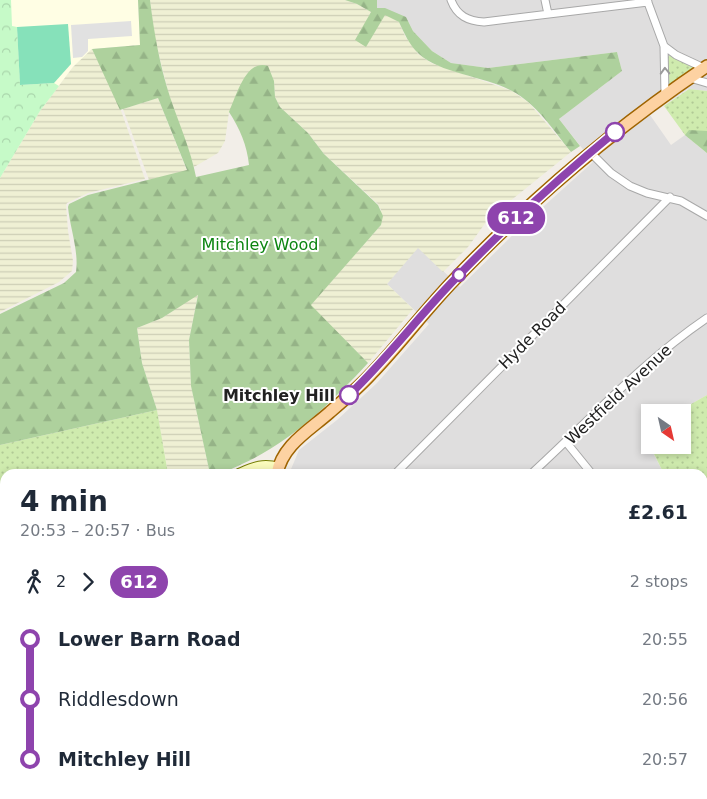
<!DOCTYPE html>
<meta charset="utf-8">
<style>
body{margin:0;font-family:"DejaVu Sans",sans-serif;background:#f2f2f3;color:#1f2937;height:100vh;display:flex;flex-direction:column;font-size:19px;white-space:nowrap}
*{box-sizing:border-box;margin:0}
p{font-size:16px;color:#747a83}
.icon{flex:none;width:28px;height:28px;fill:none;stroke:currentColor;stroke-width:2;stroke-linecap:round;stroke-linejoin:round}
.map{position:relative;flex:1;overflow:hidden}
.details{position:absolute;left:0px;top:469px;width:708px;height:331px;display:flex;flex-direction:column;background:#fff;border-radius:15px 15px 0 0;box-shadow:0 2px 8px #0003}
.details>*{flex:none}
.badge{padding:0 10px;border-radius:16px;font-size:18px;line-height:32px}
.needle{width:32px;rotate:146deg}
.fabs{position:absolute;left:641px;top:404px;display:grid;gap:10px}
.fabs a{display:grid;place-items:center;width:50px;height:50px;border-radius:0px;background:#fff;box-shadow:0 2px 8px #0003;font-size:25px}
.map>.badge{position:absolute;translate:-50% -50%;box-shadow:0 0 0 2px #fff}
.legs{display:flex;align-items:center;gap:8px;height:55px;padding:0 20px;font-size:16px}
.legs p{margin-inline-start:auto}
.head{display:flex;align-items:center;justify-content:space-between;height:85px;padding:0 20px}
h1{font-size:28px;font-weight:800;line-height:38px}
ul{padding:0 20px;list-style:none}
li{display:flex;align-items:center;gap:18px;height:60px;font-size:19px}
li i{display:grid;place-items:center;width:8px;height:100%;margin:0 6px;background:currentColor}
li i::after{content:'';width:12px;height:12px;margin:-6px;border:4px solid;border-radius:50%;background:#fff}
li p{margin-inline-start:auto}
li:first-child i{background:linear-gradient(#0000 50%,currentColor 0)}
li:last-child i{background:linear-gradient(currentColor 50%,#0000 0)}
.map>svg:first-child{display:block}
.residential{fill:#dfdede}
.education{fill:#fffee4}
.farmland{fill:url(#farmland-rules)}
.grass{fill:url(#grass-dots)}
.forest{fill:url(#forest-firs)}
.park{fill:url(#park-crowns)}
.pitch{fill:#86e1ba}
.parking{fill:#e1e1e1}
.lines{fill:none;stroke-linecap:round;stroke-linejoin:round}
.street-casing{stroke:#a8a8a8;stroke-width:9}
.secondary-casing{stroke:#757d04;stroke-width:12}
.primary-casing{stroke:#9f6400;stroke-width:14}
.street{stroke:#fff;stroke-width:7}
.secondary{stroke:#fafbbd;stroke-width:10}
.primary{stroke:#fdd2a2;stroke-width:11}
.oneway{stroke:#9b9b9b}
.line-1-casing{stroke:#fff;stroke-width:11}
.line-1{stroke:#8e44ad;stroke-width:8}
.stop-1-dot{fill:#fff;stroke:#8e44ad;stroke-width:2.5}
.labels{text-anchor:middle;stroke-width:4;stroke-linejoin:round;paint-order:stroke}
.park-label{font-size:16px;fill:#0b8410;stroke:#fff}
.street-label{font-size:16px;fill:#212121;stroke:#fff}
.stop-label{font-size:16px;font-weight:bold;fill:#212121;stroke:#fff;text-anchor:end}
</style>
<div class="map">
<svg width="707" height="799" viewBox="0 0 707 799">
<defs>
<pattern id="farmland-rules" width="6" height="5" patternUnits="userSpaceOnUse" patternTransform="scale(1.25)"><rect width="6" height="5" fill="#eff0d4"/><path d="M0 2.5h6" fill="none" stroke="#cdceb6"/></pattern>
<pattern id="grass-dots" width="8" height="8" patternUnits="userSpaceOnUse" patternTransform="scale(1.25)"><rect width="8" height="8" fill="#cfebae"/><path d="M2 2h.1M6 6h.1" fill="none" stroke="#b1c995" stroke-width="1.8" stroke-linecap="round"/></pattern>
<pattern id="forest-firs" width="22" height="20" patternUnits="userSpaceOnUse" patternTransform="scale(1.25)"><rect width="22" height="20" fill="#aed19d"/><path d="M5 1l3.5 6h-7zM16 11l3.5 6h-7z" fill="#95b387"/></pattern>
<pattern id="park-crowns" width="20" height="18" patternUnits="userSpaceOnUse" patternTransform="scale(1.25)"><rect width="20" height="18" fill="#c6fac8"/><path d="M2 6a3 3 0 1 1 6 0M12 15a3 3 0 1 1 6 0" fill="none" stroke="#aad6ac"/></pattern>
</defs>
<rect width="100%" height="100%" fill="#f2eee8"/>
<path class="residential" d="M 377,0 L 707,0 L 707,91 L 688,89 L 650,115 L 671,145 L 685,135 L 707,153 L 707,395 L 677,412 L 650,412 L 650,447 L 664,474 L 289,474 L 299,450 L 337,420 L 377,383 L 429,324 L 387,284 L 418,247 L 460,287 L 524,224 L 593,162 L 559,119 L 622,71 L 617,52 L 488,68 L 451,63 L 432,51 L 413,31 L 406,17 L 377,8 Z
M 703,548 L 707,557 L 707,799 L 160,799 L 126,795 L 702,795 Z"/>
<path class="education" d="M 0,0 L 138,0 L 140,45 L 92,49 L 73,67 L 40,111 L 0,178 Z"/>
<path class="farmland" d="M 150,0 L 345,0 L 357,4 L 371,12 L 356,40 L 366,46 L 385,14 L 399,22 L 405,36 L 418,54 L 431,63 L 512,91 L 529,103 L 571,152 L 489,218 L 468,247 L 443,272 L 418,248 L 387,284 L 413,309 L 368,363 L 310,305 L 381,225 L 381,210 L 378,204 L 324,154 L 308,133 L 280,107 L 275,97 L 274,81 L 229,112 L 225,141 L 218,153 L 194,167 L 169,95 L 154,35 Z
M 92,49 L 118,102 L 145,179 L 88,193 L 67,203 L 66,205 L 68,231 L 73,261 L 72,271 L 59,282 L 0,312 L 0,178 L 40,111 L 73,67 Z
M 158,98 L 187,171 L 149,180 L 123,109 Z
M 198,294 L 189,340 L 191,386 L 210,474 L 168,474 L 157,410 L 142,363 L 137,328 L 162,318 Z
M 0,532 L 5,532 L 5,778 L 0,776 Z"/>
<path class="grass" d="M 670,55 L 693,66 L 694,69 L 670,85 L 668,84 L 667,57 Z
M 689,89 L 707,91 L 707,153 L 685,135 L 664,106 Z
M 707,395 L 707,557 L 703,548 L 702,474 L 664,474 L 650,446 L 651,445 L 682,445 L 682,412 L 677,412 Z
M 157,410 L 168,474 L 5,474 L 5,512 L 0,512 L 0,445 Z"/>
<path class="forest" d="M 138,0 L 150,0 C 154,33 160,66 170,97 C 179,124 191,150 196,177 L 249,165 C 247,145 240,129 229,112 C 236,97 246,58 268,66 L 274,81 L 275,97 L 280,107 L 308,133 L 324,154 L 378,205 L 383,216 L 381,225 L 311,305 L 368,363 C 332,402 291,442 242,464 C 229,470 224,474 210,474 L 191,386 L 189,340 L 198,295 L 162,318 L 137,328 L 142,363 L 157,410 L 0,445 L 0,314 L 64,283 L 76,272 C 79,251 70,228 68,207 L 69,204 L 88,195 L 187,170 L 158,98 L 120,110 L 92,49 L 140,45 Z
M 345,0 L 377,0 L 377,8 L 385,8 L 406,17 L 413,31 L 432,51 L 451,63 L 488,68 L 617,52 L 622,71 L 559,119 L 580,146 L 571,152 C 554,131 537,104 512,91 C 487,77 439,73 419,54 C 410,46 404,33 399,22 L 385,15 L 366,47 L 355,40 L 371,12 L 357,4 Z
M 689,130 L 707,131 L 707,153 L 685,135 Z"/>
<path class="park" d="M 0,0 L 11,0 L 12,26 L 17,27 L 20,85 L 54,83 L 59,86 L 40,111 L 0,178 Z
M 0,777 L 5,779 L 5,795 L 126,795 L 160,799 L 0,799 Z"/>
<path class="pitch" d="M 68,24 L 71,64 L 54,83 L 20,85 L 17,27 Z"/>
<path class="parking" d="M 131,21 L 132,36 L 88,39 L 88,51 L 82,57 L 73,58 L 71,25 Z"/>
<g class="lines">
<g class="street-casing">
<path id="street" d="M 451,0 C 457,16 468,21 484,22 L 648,2
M 545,0 L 548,14
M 647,0 L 664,46 L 665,95
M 664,46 L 676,55 L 704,68
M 690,78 L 707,83
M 590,152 L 611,173 L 630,186 L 647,193 L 681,201 L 707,216
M 566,442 L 592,474
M 395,474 L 670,197
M 531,474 C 589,421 642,362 707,318
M 702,683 L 707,690
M 414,795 L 418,799
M 544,795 L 548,799
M 674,795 L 677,799
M 396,799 L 399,795"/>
</g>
<g class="secondary-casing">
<path id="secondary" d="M 239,474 C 253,468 263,463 278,468
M 0,519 L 5,519"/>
</g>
<g class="primary-casing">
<path id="primary" d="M 277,474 C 282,445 310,430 330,412 C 344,400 359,387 371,374 C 400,344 425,310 454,280 C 530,200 615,128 707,66
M 269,799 L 270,795"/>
</g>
<use href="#street" class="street"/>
<use href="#secondary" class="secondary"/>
<use href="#primary" class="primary"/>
</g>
<defs><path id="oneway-chevron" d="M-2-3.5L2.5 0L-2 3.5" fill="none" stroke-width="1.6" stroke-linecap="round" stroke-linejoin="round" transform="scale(1.25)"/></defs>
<use class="oneway" href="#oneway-chevron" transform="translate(665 71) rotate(-92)"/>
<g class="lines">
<g class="line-1-casing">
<path id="line-1" d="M 349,395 C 387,359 418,317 455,279 C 505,227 559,178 615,132"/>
</g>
<use href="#line-1" class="line-1"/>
</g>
<g class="stop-1-dot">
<circle cx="615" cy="132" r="9"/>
<circle cx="459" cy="275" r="6"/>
<circle cx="349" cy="395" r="9"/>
</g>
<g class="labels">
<g class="park-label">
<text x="260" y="250">Mitchley Wood</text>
</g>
<g class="street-label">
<text transform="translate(532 335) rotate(-45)" y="6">Hyde Road</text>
<text transform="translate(618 394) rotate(-43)" y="6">Westfield Avenue</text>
</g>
<g class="stop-label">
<text x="335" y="401">Mitchley Hill</text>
</g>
</g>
</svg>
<div class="fabs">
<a><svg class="needle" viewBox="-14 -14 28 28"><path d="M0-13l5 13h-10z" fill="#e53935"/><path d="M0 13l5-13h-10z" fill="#747a83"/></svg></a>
</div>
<b class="badge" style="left:516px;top:218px;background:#8e44ad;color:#fff">612</b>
<section class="details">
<div class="head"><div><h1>4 min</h1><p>20:53 – 20:57 · Bus</p></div><b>£2.61</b></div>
<div class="legs"><svg class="icon" aria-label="walk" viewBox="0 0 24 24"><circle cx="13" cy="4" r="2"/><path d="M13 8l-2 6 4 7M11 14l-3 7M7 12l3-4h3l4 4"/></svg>2<svg class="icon" aria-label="forward" viewBox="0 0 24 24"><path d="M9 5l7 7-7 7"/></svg><b class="badge" style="background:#8e44ad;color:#fff">612</b><p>2 stops</p></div>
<ul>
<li><i style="color:#8e44ad"></i><b>Lower Barn Road</b><p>20:55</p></li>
<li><i style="color:#8e44ad"></i><span>Riddlesdown</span><p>20:56</p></li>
<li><i style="color:#8e44ad"></i><b>Mitchley Hill</b><p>20:57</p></li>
</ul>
</section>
</div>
